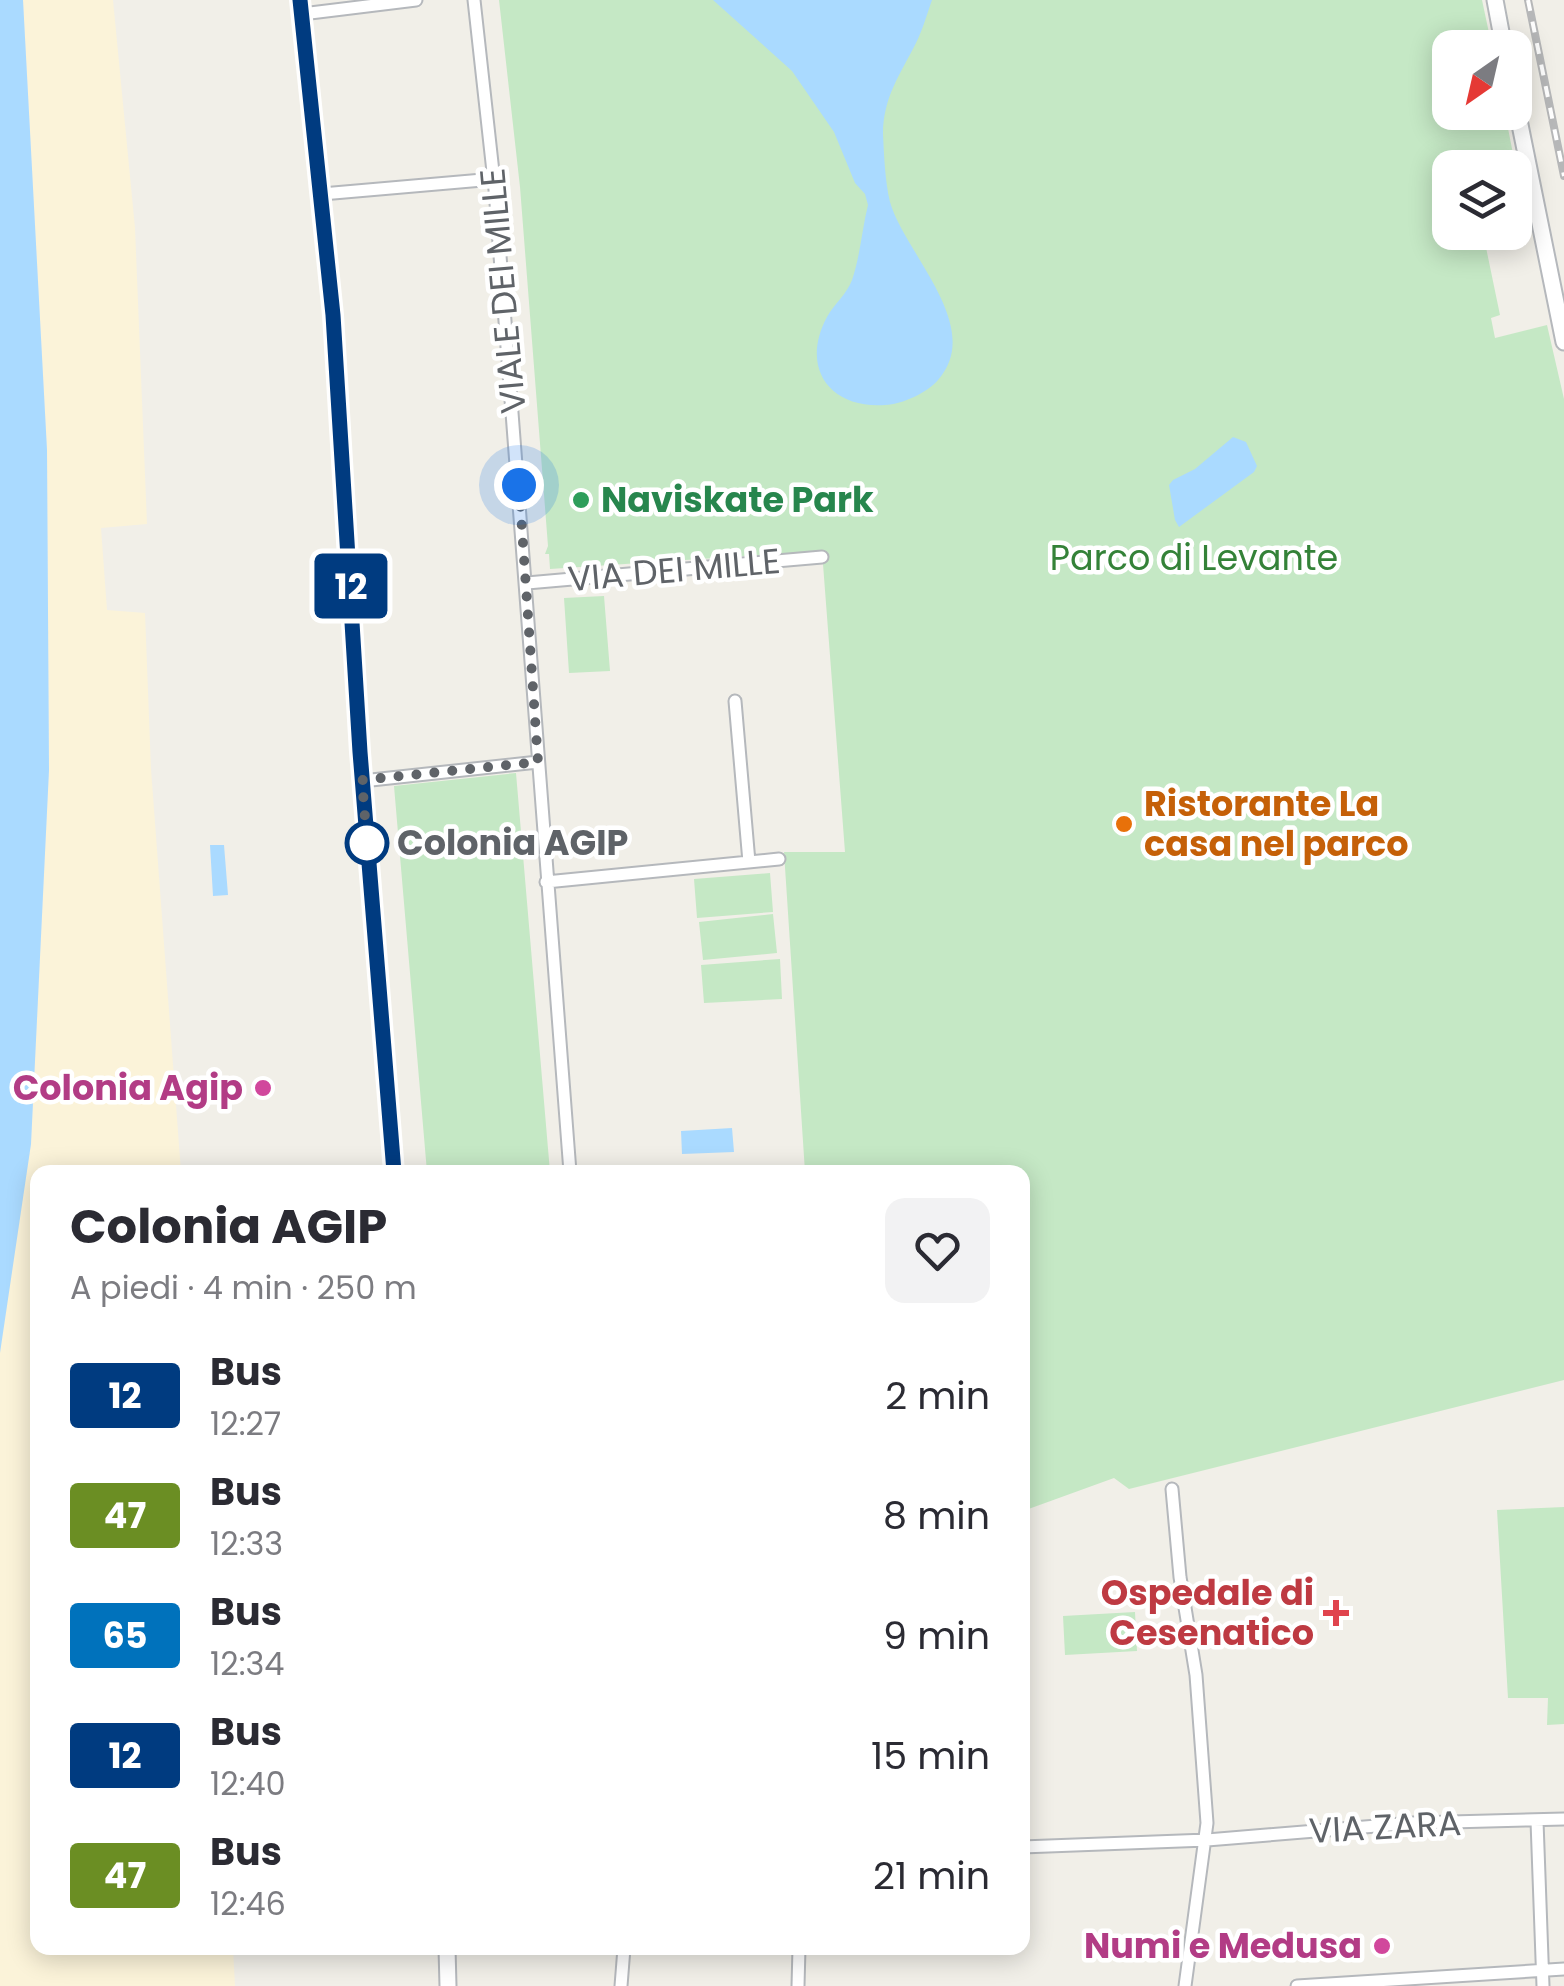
<!DOCTYPE html>
<html lang="it">
<meta charset="utf-8">
<style>
body{margin:0;font-family:Poppins,sans-serif;background:#f2f2f3;color:#2b2b33;height:100vh;display:flex;flex-direction:column;font-size:38px;white-space:nowrap}
*{box-sizing:border-box;margin:0}
p{font-size:32px;color:#7c7c81}
.icon{flex:none;width:55px;height:55px;fill:none;stroke:currentColor;stroke-width:2;stroke-linecap:round;stroke-linejoin:round}
.map{position:relative;flex:1;overflow:hidden}
.panel{position:absolute;left:30px;top:1165px;width:1000px;height:790px;display:flex;flex-direction:column;background:#fff;border-radius:20px;box-shadow:0 5px 25px #0003}
.panel>*{flex:none}
.badge{padding:0 20px;border-radius:8px;font-size:35px;line-height:65px}
.needle{width:65px;rotate:214deg}
.fabs{position:absolute;left:1432px;top:30px;display:grid;gap:20px}
.fabs a{display:grid;place-items:center;width:100px;height:100px;border-radius:20px;background:#fff;box-shadow:0 5px 25px #0003;font-size:50px}
.you{position:absolute;width:50px;height:50px;margin:-25px;border:8px solid #fff;border-radius:50%;background:#1a73e8;box-shadow:0 0 0 15px #1a73e833}
.map>.badge{position:absolute;translate:-50% -50%;box-shadow:0 0 0 5px #fff}
.round{display:grid;place-items:center;flex:none;width:105px;height:105px;border-radius:20px;background:#f2f2f3}
.summary{display:flex;align-items:center;justify-content:space-between;height:170px;padding:0 40px}
h1{font-size:48px;font-weight:700;line-height:75px}
ul{padding:0;list-style:none}
li{display:flex;align-items:center;gap:30px;height:120px;padding:0 40px}
li div{flex:1}
li b{display:block;font-size:38px}
li em{font-style:normal}
li .badge{min-width:110px;font-weight:700;text-align:center}
.map>svg:first-child{display:block}
.green{fill:#c5e8c5}
.sand{fill:#fbf3d9}
.water{fill:#aadaff}
.lines{fill:none;stroke-linecap:round;stroke-linejoin:round}
.minor-casing{stroke:#b5b8bc;stroke-width:15}
.tertiary-casing{stroke:#b5b8bc;stroke-width:19}
.minor{stroke:#fff;stroke-width:11}
.tertiary{stroke:#fff;stroke-width:15}
.rail-casing{stroke:#b6b7b8;stroke-width:8}
.rail{stroke:#fff;stroke-width:4;stroke-dasharray:11;stroke-linecap:butt}
.line-casing{stroke:#fff;stroke-width:22}
.line{stroke:#003b80;stroke-width:15}
.walk{stroke:#5f6368;stroke-width:10;stroke-dasharray:0 18}
.leisure-dot{fill:#2e9e5b;stroke:#fff;stroke-width:4}
.food-dot{fill:#e8710a;stroke:#fff;stroke-width:4}
.stop-dot{fill:#fff;stroke:#003b80;stroke-width:5}
.hotel-dot{fill:#d1479c;stroke:#fff;stroke-width:4}
.health-dot{fill:#e0444e;stroke:#fff;stroke-width:4}
.labels{text-anchor:middle;stroke-width:9;stroke-linejoin:round;paint-order:stroke}
.street-label{font-size:35px;fill:#5f6368;stroke:#fff}
.leisure-label{font-size:35px;font-weight:bold;fill:#27864d;stroke:#fff;text-anchor:start}
.park-label{font-size:35px;fill:#348238;stroke:#fff}
.food-label{font-size:35px;font-weight:bold;fill:#c56008;stroke:#fff;text-anchor:start}
.stop-label{font-size:35px;font-weight:bold;fill:#5f6368;stroke:#fff;text-anchor:start}
.hotel-label{font-size:35px;font-weight:bold;fill:#b23c85;stroke:#fff;text-anchor:end}
.health-label{font-size:35px;font-weight:bold;fill:#be3a42;stroke:#fff;text-anchor:end}
</style>
<div class="map">
<svg width="1564" height="1986" viewBox="0 0 1564 1986">
<rect width="100%" height="100%" fill="#f1efe8"/>
<path class="green" d="M 499,0 L 1482,0 L 1492,47 L 1450,48 L 1450,112 L 1505,113 L 1524,210 L 1515,212 L 1515,168 L 1450,168 L 1450,232 L 1483,233 L 1500,315 L 1491,318 L 1495,338 L 1547,325 L 1564,399 L 1564,1380 L 1129,1489 L 1114,1478 L 1023,1511 L 1022,1172 L 805,1172 L 784,852 L 845,852 L 822,551 L 550,569 L 549,554 L 545,554 L 548,546 L 520,187 Z
M 604,596 L 610,671 L 569,673 L 564,598 Z
M 516,773 L 550,1172 L 427,1172 L 394,786 Z
M 770,873 L 773,912 L 697,918 L 694,879 Z
M 773,914 L 777,953 L 703,960 L 699,922 Z
M 780,959 L 782,999 L 704,1003 L 701,965 Z
M 1564,1507 L 1564,1724 L 1547,1725 L 1548,1698 L 1508,1698 L 1497,1510 Z
M 1135,1612 L 1137,1651 L 1065,1655 L 1063,1616 Z"/>
<path class="sand" d="M 23,0 L 113,0 L 135,228 L 147,524 L 101,528 L 107,610 L 145,613 L 151,769 L 181,1172 L 38,1172 L 38,1948 L 233,1948 L 235,1986 L 0,1986 L 0,1335 L 31,1144 L 49,770 L 47,450 Z"/>
<path class="water" d="M 0,0 L 23,0 L 47,450 L 49,770 L 31,1144 L 0,1353 Z
M 713,0 L 932,0 C 927,14 923,29 916,43 C 901,73 883,97 883,134 C 884,155 885,181 890,202 C 905,254 985,327 938,380 C 927,393 903,404 885,405 C 829,409 800,367 827,317 C 834,304 847,294 852,280 C 860,257 862,229 868,205 L 865,194 L 855,183 L 834,132 L 792,71 Z
M 1233,437 L 1246,442 L 1257,466 L 1254,472 L 1179,527 L 1175,520 L 1169,485 L 1173,480 L 1195,469 Z
M 210,845 L 224,845 L 228,895 L 213,896 Z
M 732,1128 L 734,1152 L 682,1154 L 681,1131 Z"/>
<g class="lines">
<g class="minor-casing">
<path id="minor" d="M 474,0 L 495,190 L 570,1172
M 302,14 L 416,0
M 322,194 L 494,179
M 527,583 L 822,557
M 735,701 L 749,862
M 362,781 L 538,762
M 546,882 L 779,859
M 1172,1489 L 1180,1577 L 1196,1675 L 1207,1823 L 1185,1986
M 1537,1821 L 1543,1986
M 1022,1847 L 1207,1840 L 1413,1823 L 1564,1819
M 621,1986 L 624,1948
M 798,1986 L 799,1948
M 1297,1986 L 1564,1969"/>
</g>
<g class="tertiary-casing">
<path id="tertiary" d="M 300,0 L 333,315 L 360,752 L 394,1172
M 1495,0 L 1504,48
M 1515,100 L 1564,342
M 447,1948 L 448,1986"/>
</g>
<use href="#minor" class="minor"/>
<use href="#tertiary" class="tertiary"/>
<g class="rail-casing">
<path id="rail" d="M 1528,0 L 1564,176"/>
</g>
<use href="#rail" class="rail"/>
</g>
<g class="lines">
<g class="line-casing">
<path id="line" d="M 300,0 L 333,315 L 360,752 L 394,1172"/>
</g>
<use href="#line" class="line"/>
<path class="walk" d="M 367,843 L 368,856 L 362,780 L 538,762 L 519,485"/>
</g>
<circle class="leisure-dot" cx="581" cy="500" r="10"/>
<circle class="food-dot" cx="1124" cy="824" r="10"/>
<circle class="stop-dot" cx="367" cy="843" r="20"/>
<g class="hotel-dot">
<circle cx="263" cy="1088" r="10"/>
<circle cx="1382" cy="1946" r="10"/>
</g>
<path class="health-dot" d="M1331 1598h10v10h10v10h-10v10h-10v-10h-10v-10h10z"/>
<g class="labels">
<g class="street-label">
<text transform="translate(503 291) rotate(-95)" y="12">VIALE DEI MILLE</text>
<text transform="translate(674 570) rotate(-5)" y="12">VIA DEI MILLE</text>
<text transform="translate(1385 1827) rotate(-3)" y="12">VIA ZARA</text>
</g>
<g class="leisure-label">
<text x="601" y="512">Naviskate Park</text>
</g>
<g class="park-label">
<text x="1194" y="570">Parco di Levante</text>
</g>
<g class="food-label">
<text x="1144" y="816">Ristorante La<tspan x="1144" dy="40">casa nel parco</tspan></text>
</g>
<g class="stop-label">
<text x="397" y="855">Colonia AGIP</text>
</g>
<g class="hotel-label">
<text x="243" y="1100">Colonia Agip</text>
<text x="1362" y="1958">Numi e Medusa</text>
</g>
<g class="health-label">
<text x="1314" y="1605">Ospedale di<tspan x="1314" dy="40">Cesenatico</tspan></text>
</g>
</g>
</svg>
<div class="fabs">
<a><svg class="needle" viewBox="-14 -14 28 28"><path d="M0-13l5 13h-10z" fill="#e53935"/><path d="M0 13l5-13h-10z" fill="#7c7c81"/></svg></a>
<a><svg class="icon" aria-label="layers" viewBox="0 0 24 24"><path d="M12 4l9 5-9 5-9-5zM3 14l9 5 9-5"/></svg></a>
</div>
<div class="you" style="left:519px;top:485px"></div>
<b class="badge" style="left:351px;top:586px;background:#003b80;color:#fff">12</b>
<section class="panel">
<div class="summary"><div><h1>Colonia AGIP</h1><p>A piedi · 4 min · 250 m</p></div><a class="round"><svg class="icon" aria-label="heart" viewBox="0 0 24 24"><path d="M12 20l-8-8c-3-5 5-10 8-4 3-6 11-1 8 4z"/></svg></a></div>
<ul>
<li><span class="badge" style="background:#003b80;color:#fff">12</span><div><b>Bus</b><p>12:27</p></div><em>2 min</em></li>
<li><span class="badge" style="background:#6b8e23;color:#fff">47</span><div><b>Bus</b><p>12:33</p></div><em>8 min</em></li>
<li><span class="badge" style="background:#0072bc;color:#fff">65</span><div><b>Bus</b><p>12:34</p></div><em>9 min</em></li>
<li><span class="badge" style="background:#003b80;color:#fff">12</span><div><b>Bus</b><p>12:40</p></div><em>15 min</em></li>
<li><span class="badge" style="background:#6b8e23;color:#fff">47</span><div><b>Bus</b><p>12:46</p></div><em>21 min</em></li>
</ul>
</section>
</div>
